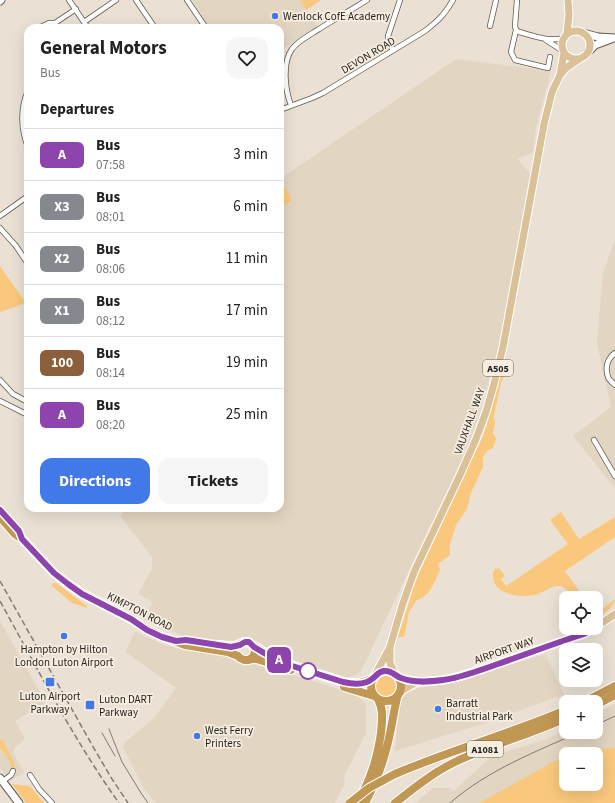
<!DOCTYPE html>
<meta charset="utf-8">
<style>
body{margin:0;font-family:"Source Sans 3",sans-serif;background:#f6f6f6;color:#222;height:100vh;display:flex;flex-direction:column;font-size:15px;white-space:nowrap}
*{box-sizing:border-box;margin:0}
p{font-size:13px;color:#767676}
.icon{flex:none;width:22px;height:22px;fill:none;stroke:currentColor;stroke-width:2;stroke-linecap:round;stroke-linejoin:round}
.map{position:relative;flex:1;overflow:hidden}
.sheet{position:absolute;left:24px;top:24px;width:260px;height:488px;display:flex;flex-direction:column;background:#fff;border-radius:12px;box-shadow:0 4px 16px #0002}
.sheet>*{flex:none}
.badge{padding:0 8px;border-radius:6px;font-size:14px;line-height:26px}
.buttons{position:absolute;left:559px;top:591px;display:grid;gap:8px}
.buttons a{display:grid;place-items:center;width:44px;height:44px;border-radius:8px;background:#fff;box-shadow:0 4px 16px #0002;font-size:20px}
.map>.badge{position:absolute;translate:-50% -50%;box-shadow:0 0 0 2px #fff}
h2{padding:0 16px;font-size:15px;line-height:36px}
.round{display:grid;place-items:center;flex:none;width:42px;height:42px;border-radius:12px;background:#f6f6f6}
.headline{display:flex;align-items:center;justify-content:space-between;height:68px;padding:0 16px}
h1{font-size:19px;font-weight:700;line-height:30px}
.cta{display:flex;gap:8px;margin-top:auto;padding:8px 16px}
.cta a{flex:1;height:46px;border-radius:12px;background:#4179e9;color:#fff;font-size:16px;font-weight:700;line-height:46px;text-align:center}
.cta a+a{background:#f6f6f6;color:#222}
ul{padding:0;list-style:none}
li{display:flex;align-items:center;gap:12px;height:52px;padding:0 16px;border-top:1px solid #e0e0e0}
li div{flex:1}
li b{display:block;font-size:15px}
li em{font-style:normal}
li .badge{min-width:44px;font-weight:700;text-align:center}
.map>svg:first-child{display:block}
.built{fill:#e2d5c1;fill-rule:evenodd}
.green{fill:#fac87d}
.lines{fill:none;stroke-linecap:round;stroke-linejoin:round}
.street-casing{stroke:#60584d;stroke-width:6}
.secondary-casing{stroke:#60584d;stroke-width:9}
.primary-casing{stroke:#fff;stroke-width:9}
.highway-casing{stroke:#fff;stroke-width:10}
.street{stroke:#fff;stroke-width:4.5}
.secondary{stroke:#fff;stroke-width:7}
.primary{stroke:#dac198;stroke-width:7}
.highway{stroke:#c19754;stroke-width:8}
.tram{stroke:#817b72;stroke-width:1}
.rail{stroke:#817b72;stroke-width:1.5;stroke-dasharray:6 3;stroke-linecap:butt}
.highway-bridge-casing{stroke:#fff;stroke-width:10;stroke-linecap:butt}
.highway-bridge{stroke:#c19754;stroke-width:8}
.line-casing{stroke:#fff;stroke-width:9}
.line{stroke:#8e44ad;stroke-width:6}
.poi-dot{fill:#4179e9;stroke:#f7eee1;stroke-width:1.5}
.stop-dot{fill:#fff;stroke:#8e44ad;stroke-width:2}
.labels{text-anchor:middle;stroke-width:3.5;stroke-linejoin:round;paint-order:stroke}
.shield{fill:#f7eee1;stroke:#656058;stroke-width:1}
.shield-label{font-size:10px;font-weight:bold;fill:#26231e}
.poi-label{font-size:11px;fill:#26231e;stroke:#f7eee1;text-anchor:start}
.street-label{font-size:11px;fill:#26231e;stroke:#f7eee1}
</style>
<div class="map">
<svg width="615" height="803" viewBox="0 0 615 803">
<rect width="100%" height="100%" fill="#eae1d4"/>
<path class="built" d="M 192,0 L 300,0 L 317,26 L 280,51 L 280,28 L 210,28 Z
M 456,59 L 551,71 L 536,127 L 533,152 L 518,159 L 530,174 L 498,349 L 482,404 L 472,435 L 458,468 L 360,673 L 348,678 L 292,660 L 267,648 L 261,643 L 244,637 L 243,636 L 230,643 L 187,637 L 144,620 L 153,602 L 138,594 L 152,569 L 152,557 L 121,517 L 124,508 L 280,508 L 280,208 L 292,200 L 280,180 L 280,179 Z
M 615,239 L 615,488 L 573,436 L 611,407 L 597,343 L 603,273 Z
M 0,621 L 46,703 L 15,721 L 25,738 L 21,743 L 15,747 L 13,753 L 24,772 L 11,781 L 0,768 Z
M 135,632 L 164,645 L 183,650 L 230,656 L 233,660 L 244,666 L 251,664 L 284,672 L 357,695 L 366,704 L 366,733 L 344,776 L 345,783 L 335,803 L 156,803 L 143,787 L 123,747 L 125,742 L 154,718 L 176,688 L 126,652 L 127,648 Z
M 545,654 L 565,696 L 556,697 L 495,720 L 395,751 L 400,702 L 406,693 L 419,688 L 445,684 Z
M 615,704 L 615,803 L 415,803 L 433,788 L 449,788 L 454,791 L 490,757 L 547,739 L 566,729 L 566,732 L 596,732 L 596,714 ZM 566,754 L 596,754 L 596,784 L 566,784 Z"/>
<path class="green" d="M 300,0 L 321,0 L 306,10 Z
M 280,180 L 292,200 L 280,209 Z
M 0,266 L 26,303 L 0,312 Z
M 504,361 L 506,366 L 506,372 L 501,383 L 494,416 L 495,424 L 493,433 L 496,439 L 493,448 L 488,450 L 483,457 L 483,467 L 471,493 L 467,509 L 456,525 L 450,545 L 450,555 L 438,564 L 440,570 C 435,581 430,597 417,600 L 409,612 L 404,637 L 398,637 L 409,603 L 412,591 L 417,578 L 466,471 L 481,441 L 486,428 Z
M 561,512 L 579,539 L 615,517 L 615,537 L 565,571 L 584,598 L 572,598 C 569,592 565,586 558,586 C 551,586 543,593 535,595 C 521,598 494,595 493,577 C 492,574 494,571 495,568 L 496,569 L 499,568 L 505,576 L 501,579 L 506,586 L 568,544 L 550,520 Z
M 53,583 L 56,583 L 87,606 L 87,608 L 72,603 L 52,586 L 52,584 Z
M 615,599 C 613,609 604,613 596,618 L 596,608 L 598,606 L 601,610 Z
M375 686a11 11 0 1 1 22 0a11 11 0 1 1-22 0Z
M 2,739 L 15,765 L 14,768 L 13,768 L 10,765 L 11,763 L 6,757 L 7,756 L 0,748 L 0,740 Z
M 615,748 L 615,803 L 479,803 L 553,762 L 566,757 L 566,784 L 596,784 L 596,754 L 576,754 L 587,750 Z
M 12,784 L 30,786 L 44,803 L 26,803 Z"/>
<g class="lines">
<g class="street-casing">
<path id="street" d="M 69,0 L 88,28
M 136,0 L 155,28
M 187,0 L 206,28
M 517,0 L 515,26 L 516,30 L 511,52 L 515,60 L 548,68 L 550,57
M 84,22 L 116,0
M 490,26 L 496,0
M 39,28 L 49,23 L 55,23 L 76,9
M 516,30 L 519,32 C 534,36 549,42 564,38
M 27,39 L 28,37
M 546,40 L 563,51
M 393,50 L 390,45 L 388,36 L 400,0
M 28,91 C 20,108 21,130 28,147
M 291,105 C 285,90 282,63 292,49 C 299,40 310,35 319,29 C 335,19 351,10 367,0
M 280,110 L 312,98 L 323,93 L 425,31 C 439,20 444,15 453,0
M 0,216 L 28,196
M 0,228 L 16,246 L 28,264
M 615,353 C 607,359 605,368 608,377 C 609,380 613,383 615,385
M 0,380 L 13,394 L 28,402
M 0,401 L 28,415
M 594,440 L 615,476
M 30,775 L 39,789 L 52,803
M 3,781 L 11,775 L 13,771"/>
</g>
<g class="secondary-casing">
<path id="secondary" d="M 0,1 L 1,0
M 583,33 L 598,37 L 615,38
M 588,52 L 595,45 L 611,39
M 0,778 L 19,803"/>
</g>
<g class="primary-casing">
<path id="primary" d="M562 45a14 14 0 1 1 28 0a14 14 0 1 1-28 0Z
M 567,34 L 569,14 L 568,0
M 561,74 L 566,68 L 579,59
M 596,627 L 615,614
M 395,674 L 390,663 L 390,647 L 402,606 L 414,572 L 460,475 L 476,439 L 486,412 L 494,384 L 503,347 L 544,124 L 552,92 L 560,75 L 564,53
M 375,675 L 389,649
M 399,677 L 418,682 L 443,680 L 457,677 L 584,634 L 594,628
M 400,693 L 403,690 L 417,682"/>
</g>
<g class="highway-casing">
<path id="highway" d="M 0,517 L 15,534 L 22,539 L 54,573 L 68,584 L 83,594 L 131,619 L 147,629 L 163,637 L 185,645 L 228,652 L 238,656 L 240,658 L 244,660 L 249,660 L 253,657 L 255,652 L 254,647
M 220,645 C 226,646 232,647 238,645 C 241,644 243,642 247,642 C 249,642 261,651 265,653 C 289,667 317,673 343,682 C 355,684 361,684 372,679
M 251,659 L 257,659 L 291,670
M371 686a15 15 0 1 1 30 0a15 15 0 1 1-30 0Z
M 344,687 L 374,696
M 584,702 L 615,686
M 596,705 L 615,695
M 395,774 C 451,750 510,734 566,710
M 357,803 C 371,780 377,759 381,733 C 382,721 384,710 378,699
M 365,803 C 374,786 381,769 386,750 C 391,733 393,715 397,698
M 395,803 C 414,788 434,772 455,762 C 491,745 530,734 566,718"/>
</g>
<use href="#street" class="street"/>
<use href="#secondary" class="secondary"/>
<use href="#primary" class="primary"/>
<use href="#highway" class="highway"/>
<path class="tram" d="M 596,725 L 615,716
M 109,729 L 122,762 L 141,793 L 148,803
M 102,733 L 115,756
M 450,803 C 488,770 535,752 580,732"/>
<path class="rail" d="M 0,581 L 92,745 L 112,779 L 128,803
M 0,601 C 38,670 74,740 119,803"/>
<g class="highway-bridge-casing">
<path id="highway-bridge" d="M 350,803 L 369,788 L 395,774"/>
</g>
<use href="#highway-bridge" class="highway-bridge"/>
</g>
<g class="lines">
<g class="line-casing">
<path id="line" d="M 0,510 L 19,531 L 22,539 L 54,573 L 68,584 L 82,594 L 131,619 L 147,630 L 162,637 L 176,641 L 186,640 L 231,647 L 240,645 L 245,642 L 249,642 L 254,647 L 271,657 L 286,664 L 343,682 C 352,684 365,685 372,679 C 377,676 377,672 384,671 C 392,670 395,676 401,678 C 414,683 428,682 443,680 C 461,678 480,670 498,664 C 527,654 555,643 584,634 L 594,628"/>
</g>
<use href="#line" class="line"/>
</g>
<g class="poi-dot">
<circle cx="275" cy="16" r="4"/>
<circle cx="64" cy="636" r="4"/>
<rect x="45" y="677" width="10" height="10" rx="2"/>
<rect x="85" y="700" width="10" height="10" rx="2"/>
<circle cx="438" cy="709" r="4"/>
<circle cx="197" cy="736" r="4"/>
</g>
<circle class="stop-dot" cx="308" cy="671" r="8"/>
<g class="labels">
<g class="shield">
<rect x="483" y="360" width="30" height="16" rx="3"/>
<rect x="467" y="741" width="36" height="16" rx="3"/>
</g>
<g class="shield-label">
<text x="498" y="372">A505</text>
<text x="485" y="753">A1081</text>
</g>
<g class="poi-label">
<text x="283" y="20">Wenlock CofE Academy</text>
<text x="64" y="653" text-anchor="middle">Hampton by Hilton<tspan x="64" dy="13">London Luton Airport</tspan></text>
<text x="50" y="700" text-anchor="middle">Luton Airport<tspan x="50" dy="13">Parkway</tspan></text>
<text x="99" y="703">Luton DART<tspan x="99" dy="13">Parkway</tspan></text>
<text x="446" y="707">Barratt<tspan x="446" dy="13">Industrial Park</tspan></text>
<text x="205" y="734">West Ferry<tspan x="205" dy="13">Printers</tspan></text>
</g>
<g class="street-label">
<text transform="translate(368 55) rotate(-31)" y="4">DEVON ROAD</text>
<text transform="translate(469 421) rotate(-70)" y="4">VAUXHALL WAY</text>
<text transform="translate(140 611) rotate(27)" y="4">KIMPTON ROAD</text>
<text transform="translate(504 650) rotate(-19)" y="4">AIRPORT WAY</text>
</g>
</g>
</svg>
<div class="buttons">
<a><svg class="icon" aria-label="locate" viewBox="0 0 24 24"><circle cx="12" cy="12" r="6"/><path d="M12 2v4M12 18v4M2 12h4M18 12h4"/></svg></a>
<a><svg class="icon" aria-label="layers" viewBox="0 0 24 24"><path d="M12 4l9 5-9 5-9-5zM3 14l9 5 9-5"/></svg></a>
<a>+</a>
<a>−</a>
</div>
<b class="badge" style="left:279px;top:660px;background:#8e44ad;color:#fff">A</b>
<section class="sheet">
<div class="headline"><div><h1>General Motors</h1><p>Bus</p></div><a class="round"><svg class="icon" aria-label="heart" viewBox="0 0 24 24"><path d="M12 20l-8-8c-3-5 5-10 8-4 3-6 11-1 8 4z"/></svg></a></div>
<h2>Departures</h2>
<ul>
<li><span class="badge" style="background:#8e44ad;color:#fff">A</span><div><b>Bus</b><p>07:58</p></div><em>3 min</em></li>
<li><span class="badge" style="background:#85898f;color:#fff">X3</span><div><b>Bus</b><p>08:01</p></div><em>6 min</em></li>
<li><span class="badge" style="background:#85898f;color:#fff">X2</span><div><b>Bus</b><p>08:06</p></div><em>11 min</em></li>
<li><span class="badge" style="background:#85898f;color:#fff">X1</span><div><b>Bus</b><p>08:12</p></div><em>17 min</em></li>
<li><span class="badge" style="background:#8b5e3c;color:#fff">100</span><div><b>Bus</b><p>08:14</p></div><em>19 min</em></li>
<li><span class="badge" style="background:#8e44ad;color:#fff">A</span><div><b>Bus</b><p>08:20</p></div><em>25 min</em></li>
</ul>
<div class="cta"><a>Directions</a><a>Tickets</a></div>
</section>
</div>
